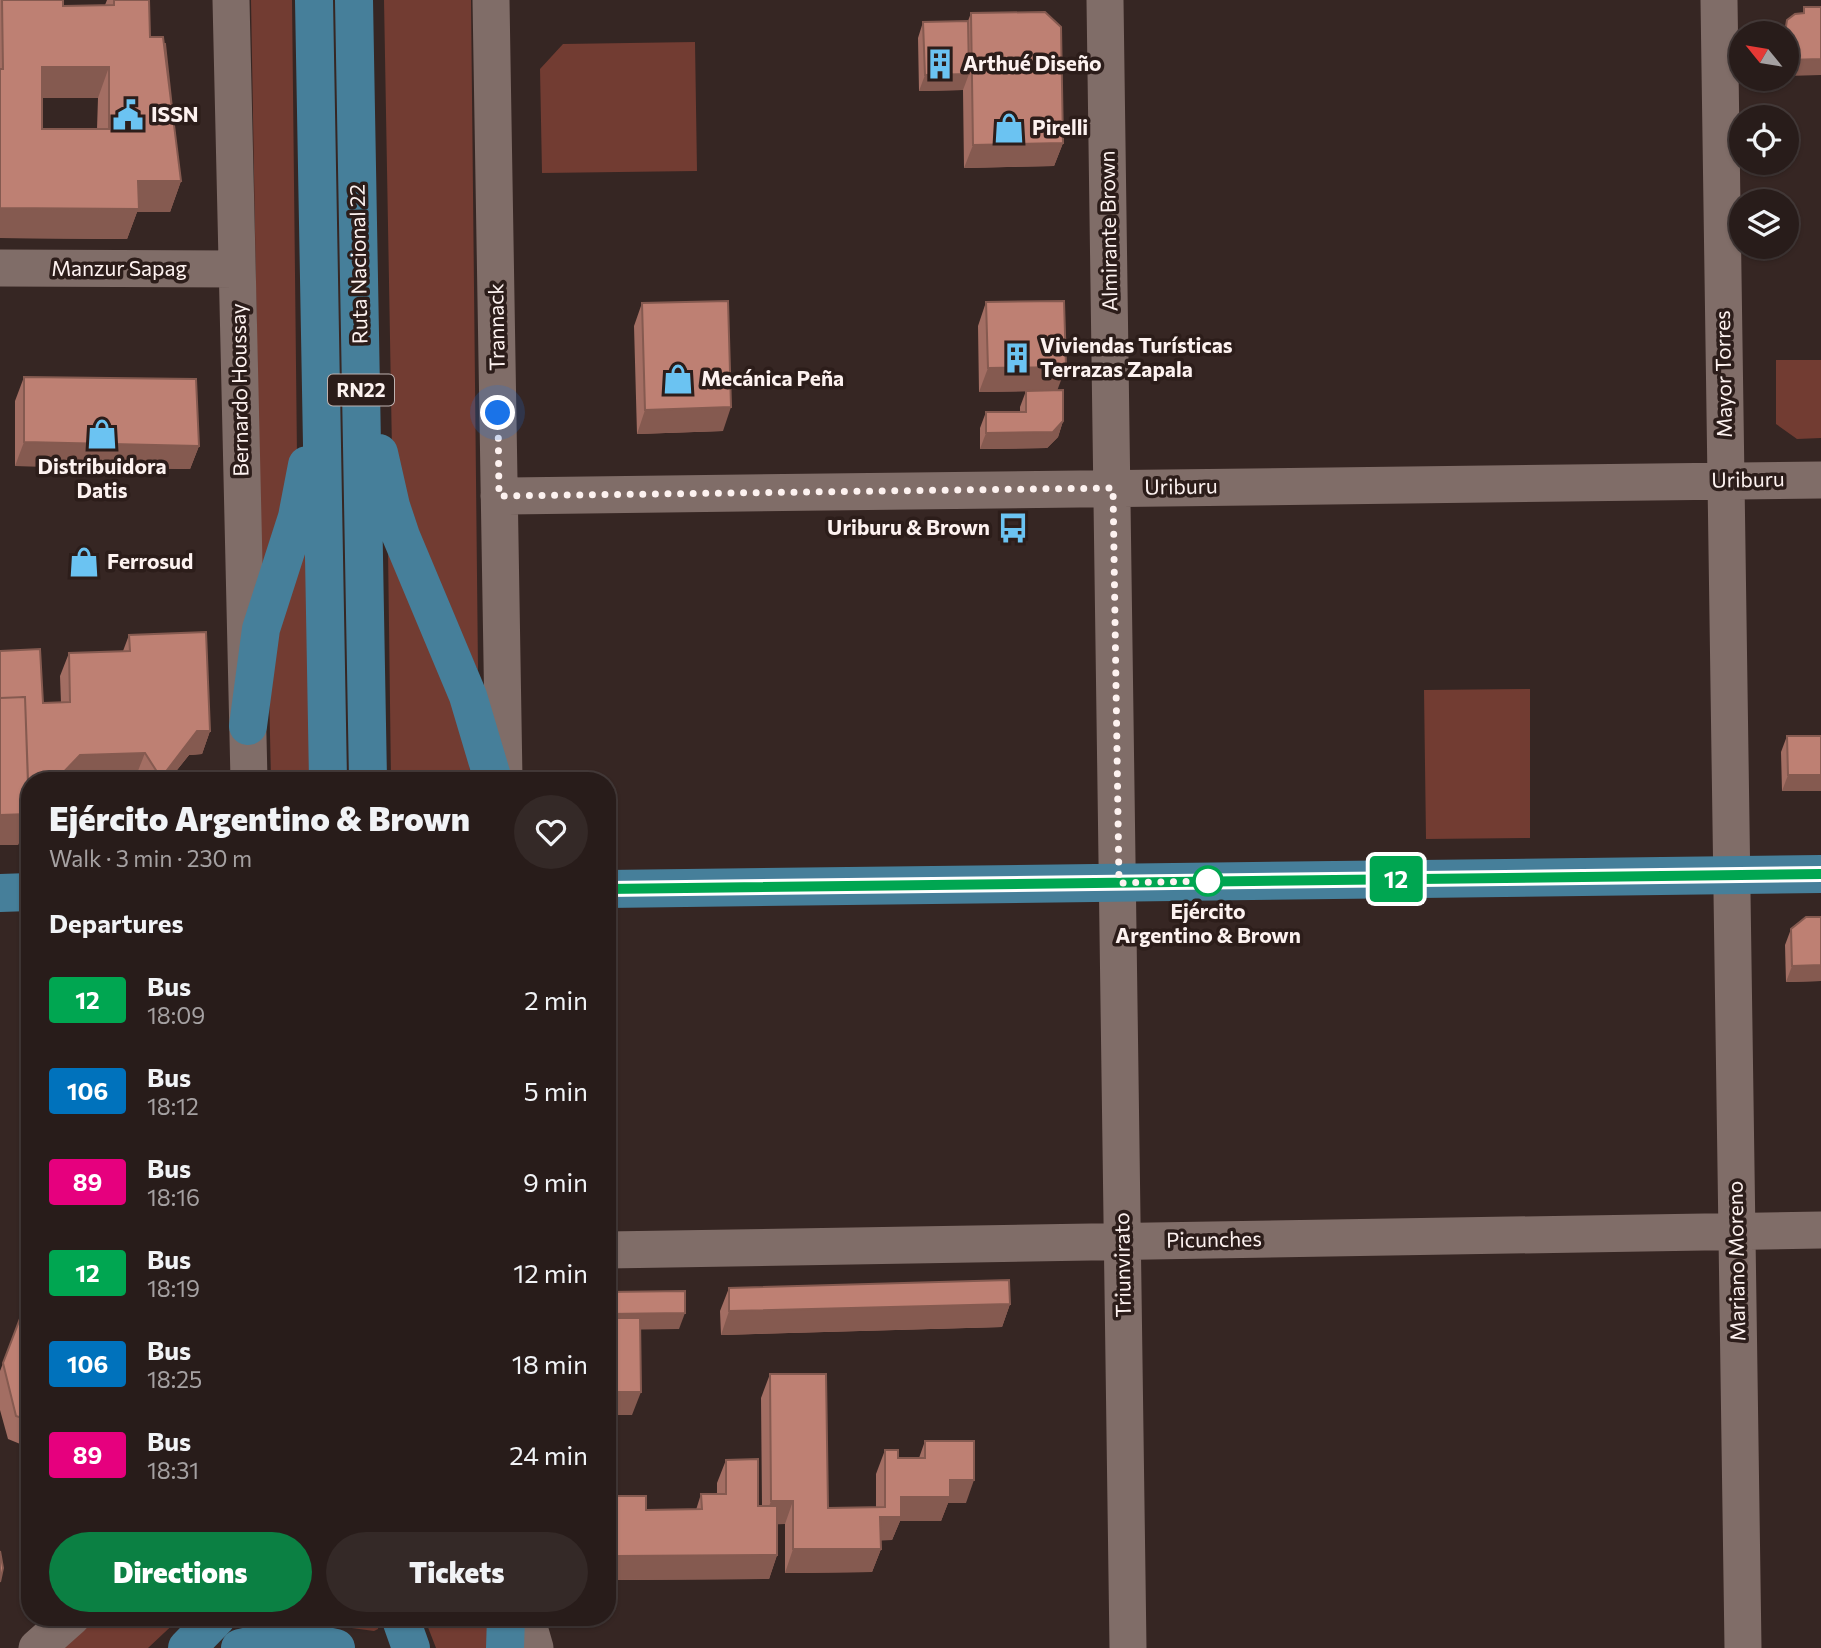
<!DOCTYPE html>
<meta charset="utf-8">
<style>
body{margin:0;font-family:Commissioner,sans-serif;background:#342927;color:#f1f3f6;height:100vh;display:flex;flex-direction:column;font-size:26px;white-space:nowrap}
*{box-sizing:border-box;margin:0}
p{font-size:23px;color:#a5a1a2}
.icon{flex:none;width:38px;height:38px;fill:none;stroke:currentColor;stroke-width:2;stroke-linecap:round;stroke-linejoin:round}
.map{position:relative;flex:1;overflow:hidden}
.drawer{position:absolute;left:21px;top:772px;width:595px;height:854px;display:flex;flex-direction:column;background:#281c1a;border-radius:28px;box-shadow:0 2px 5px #0004,0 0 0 2px #443a39}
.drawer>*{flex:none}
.badge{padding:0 14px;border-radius:5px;font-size:24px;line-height:46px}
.needle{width:46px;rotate:300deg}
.buttons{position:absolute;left:1729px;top:21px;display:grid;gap:14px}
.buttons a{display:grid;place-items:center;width:70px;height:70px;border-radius:50%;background:#281c1a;box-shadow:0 2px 5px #0004,0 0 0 2px #443a39;font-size:35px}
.you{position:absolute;width:35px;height:35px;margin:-18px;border:5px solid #fff;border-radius:50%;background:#1a73e8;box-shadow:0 0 0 10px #1a73e833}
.map>.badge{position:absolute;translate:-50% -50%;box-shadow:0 0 0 4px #fff}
h2{padding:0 28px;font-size:26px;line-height:63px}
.round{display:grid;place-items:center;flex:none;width:74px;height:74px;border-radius:37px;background:#342927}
.summary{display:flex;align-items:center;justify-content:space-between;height:119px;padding:0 28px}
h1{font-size:33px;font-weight:800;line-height:52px}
.button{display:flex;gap:14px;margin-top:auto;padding:14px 28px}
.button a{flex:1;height:80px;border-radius:42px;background:#0b8043;color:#fff;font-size:28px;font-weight:800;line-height:80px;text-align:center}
.button a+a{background:#342927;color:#f1f3f6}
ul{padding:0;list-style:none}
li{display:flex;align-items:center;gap:21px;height:91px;padding:0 28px}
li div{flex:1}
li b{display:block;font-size:26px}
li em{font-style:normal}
li .badge{min-width:77px;font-weight:700;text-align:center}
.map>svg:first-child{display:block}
.green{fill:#723c32}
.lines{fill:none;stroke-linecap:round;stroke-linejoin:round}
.minor{stroke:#806d68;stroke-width:37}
.major{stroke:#467f9a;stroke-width:38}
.wall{fill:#a36e63;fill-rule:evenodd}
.shaded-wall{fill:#855a50}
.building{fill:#be8073;stroke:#855a50;stroke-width:2;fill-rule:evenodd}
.line-casing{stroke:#fff;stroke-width:16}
.line{stroke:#00a651;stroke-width:10}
.walk{stroke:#fdf2f0;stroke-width:7;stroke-dasharray:0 12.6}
.stop-dot{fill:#fff;stroke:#00a651;stroke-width:3.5}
.labels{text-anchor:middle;stroke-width:7;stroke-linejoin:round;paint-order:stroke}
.shield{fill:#2c1d1a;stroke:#beb2b0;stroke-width:2}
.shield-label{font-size:19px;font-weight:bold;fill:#fdf2f0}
.poi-label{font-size:21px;font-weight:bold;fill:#fdf2f0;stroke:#2c1d1a;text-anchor:start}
.street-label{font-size:21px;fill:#fdf2f0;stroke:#2c1d1a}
.stop-label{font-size:21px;font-weight:bold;fill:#fdf2f0;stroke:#2c1d1a}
</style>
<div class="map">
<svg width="1821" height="1648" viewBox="0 0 1821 1648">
<rect width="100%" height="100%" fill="#362623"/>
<path class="green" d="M 251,0 L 292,0 L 297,456 L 261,577 Z
M 384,0 L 471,0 L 478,671 L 419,541 L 392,451 Z
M 695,42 L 697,171 L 542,173 L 540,69 L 563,44 Z
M 1776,360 L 1821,360 L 1821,438 L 1797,439 L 1776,424 Z
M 305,530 L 311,780 L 271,780 L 269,689 L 271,665 Z
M 388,548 L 434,645 L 469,761 L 471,780 L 391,780 Z
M 1530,689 L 1530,838 L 1426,839 L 1424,690 Z
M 95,1617 L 181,1617 L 148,1648 L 62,1648 Z
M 252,1617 L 378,1617 L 378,1629 L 374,1631 L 307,1622 L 258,1622 Z
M 424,1617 L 492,1617 L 490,1648 L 436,1648 Z"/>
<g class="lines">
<path class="minor" d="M 231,0 L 249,780
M 491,0 L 504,780
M 1105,0 L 1128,1648
M 1719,0 L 1743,1648
M 0,268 L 237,269
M 499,496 L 1821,480
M 607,1250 L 1821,1230
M 526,1617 L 535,1648
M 37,1648 L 72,1617"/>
<path class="major" d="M 314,0 L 328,780
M 354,0 L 368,780
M 379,453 L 391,506 L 401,536 L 468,696 L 493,780
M 248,726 L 261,629 L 297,517 L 307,465
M 607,889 L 1821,874
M 0,893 L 30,892
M 400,1617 L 411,1648
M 187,1648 L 217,1617
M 240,1648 C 271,1641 305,1641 336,1648
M 505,1648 L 506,1617"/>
</g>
<path class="wall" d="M 0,0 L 63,0 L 63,6 L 105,5 L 107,0 L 149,0 L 150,37 L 172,107 L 181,181 L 170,212 L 137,212 L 127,239 L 0,238 ZM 42,98 L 98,98 L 97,129 L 42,129 Z
M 971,13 L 1063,143 L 1054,166 L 964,168 L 963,90 L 919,91 L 918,38 L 923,22 L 968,21 Z
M 986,302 L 1057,390 L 1063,421 L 1058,437 L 1047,448 L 980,449 L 980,428 L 986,412 L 1020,412 L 1020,407 L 1026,391 L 979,392 L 978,326 Z
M 642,303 L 723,431 L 637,434 L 634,326 Z
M 24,377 L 199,446 L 190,469 L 15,466 L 15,401 Z
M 129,635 L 210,731 L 202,754 L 189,755 L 169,780 L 139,780 L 136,776 L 30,780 L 23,831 L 18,845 L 0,845 L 0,651 L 43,703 L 61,703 L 60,676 L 69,653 L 123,651 Z
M 1787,736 L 1821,736 L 1821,791 L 1782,791 L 1781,752 Z
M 1821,917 L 1821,981 L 1786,982 L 1785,945 L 1791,929 Z
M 729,1288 L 1010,1304 L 1002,1327 L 721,1335 L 720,1311 Z
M 26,1303 L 30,1305 L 30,1448 L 8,1439 L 0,1410 L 0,1371 Z
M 770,1374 L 828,1508 L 876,1508 L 876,1474 L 885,1450 L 898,1458 L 919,1458 L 925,1441 L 966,1503 L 948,1503 L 941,1521 L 900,1521 L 892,1540 L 881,1540 L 881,1549 L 872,1572 L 785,1573 L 785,1524 L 777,1524 L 777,1555 L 769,1579 L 607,1580 L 607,1520 L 616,1496 L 646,1510 L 696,1510 L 701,1494 L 717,1494 L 717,1483 L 726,1460 L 758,1506 L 762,1506 L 761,1398 Z"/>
<path class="shaded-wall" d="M 1821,59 L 1821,75 L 1787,76 L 1787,60 Z
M 42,67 L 109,67 L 98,98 L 30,98 Z
M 969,74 L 963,90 L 919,91 L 925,75 Z
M 1063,143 L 1054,166 L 964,168 L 973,145 Z
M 138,181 L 181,181 L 170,212 L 137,212 L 127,239 L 0,238 L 0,208 Z
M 1066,367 L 1057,391 L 979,392 L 988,368 Z
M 731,407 L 723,431 L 637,434 L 645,410 Z
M 1063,421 L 1058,437 L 1047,448 L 980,449 L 986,433 Z
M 24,442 L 199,446 L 190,469 L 15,466 Z
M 197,731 L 210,731 L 202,754 L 189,755 L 169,780 L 160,780 Z
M 145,753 L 136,776 L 72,778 L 70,780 L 56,780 L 80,755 Z
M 1788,775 L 1821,775 L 1821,791 L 1782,791 Z
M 30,807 L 30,831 L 23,831 L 18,845 L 0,845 L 0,815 Z
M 1821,965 L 1821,981 L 1786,982 L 1792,966 Z
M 1010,1304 L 1002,1327 L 721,1335 L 729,1311 Z
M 685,1313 L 679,1329 L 607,1330 L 607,1314 Z
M 613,1392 L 641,1392 L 632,1415 L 607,1415 Z
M 950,1480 L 974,1480 L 966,1503 L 948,1503 L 941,1521 L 900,1521 L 892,1540 L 872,1541 L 880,1517 L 901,1497 Z
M 607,1497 L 614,1497 L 607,1516 Z
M 771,1501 L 793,1501 L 785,1524 L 762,1525 Z
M 793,1549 L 881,1549 L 872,1572 L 785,1573 Z
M 607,1555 L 613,1555 L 607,1570 Z
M 777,1555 L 769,1579 L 607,1580 L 616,1556 Z"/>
<path class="building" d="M 2,0 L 63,0 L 63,6 L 114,5 L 114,0 L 149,0 L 150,37 L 163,37 L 181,181 L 138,181 L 139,209 L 0,208 L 0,69 L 3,69 ZM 42,67 L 109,67 L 109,129 L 42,129 Z
M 1804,7 L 1821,7 L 1821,59 L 1787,60 L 1787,33 L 1785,33 L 1787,20 L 1795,14 L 1804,13 Z
M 1045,12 L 1061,27 L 1063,143 L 973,145 L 971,13 Z
M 968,21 L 969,74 L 925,75 L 923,22 Z
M 164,44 L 165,44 L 172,108 Z
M 728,301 L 731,407 L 645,410 L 642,303 Z
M 1064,301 L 1066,367 L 988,368 L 986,302 Z
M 24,377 L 196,379 L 199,446 L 24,442 Z
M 1063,390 L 1063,421 L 1053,432 L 986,433 L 986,412 L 1026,412 L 1026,391 Z
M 206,632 L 210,731 L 197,731 L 161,778 L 145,753 L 80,755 L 56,780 L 30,780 L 29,807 L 25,697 L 0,698 L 0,651 L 40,649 L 43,703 L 70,702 L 69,653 L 130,651 L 129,635 Z
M 25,697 L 29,814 L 0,815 L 0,698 Z
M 1787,736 L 1821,736 L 1821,775 L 1788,775 Z
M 1806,917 L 1821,917 L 1821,965 L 1792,966 L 1791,929 Z
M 1009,1280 L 1010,1304 L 729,1311 L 729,1288 Z
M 685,1291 L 685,1313 L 607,1314 L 607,1292 Z
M 26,1303 L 30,1305 L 30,1421 L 16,1416 L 3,1363 Z
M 607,1318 L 640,1318 L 641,1392 L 613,1392 L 614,1497 L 607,1497 Z
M 770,1374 L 826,1374 L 828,1508 L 885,1507 L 885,1450 L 898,1450 L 898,1458 L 925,1458 L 925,1441 L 974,1441 L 974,1480 L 950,1480 L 950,1497 L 901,1497 L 901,1517 L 880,1517 L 881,1549 L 793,1549 L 793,1501 L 771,1501 Z
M 758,1459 L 758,1506 L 777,1506 L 777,1555 L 616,1556 L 616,1496 L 646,1496 L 646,1510 L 702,1509 L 701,1494 L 726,1494 L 726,1460 Z
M 607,1524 L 612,1524 L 613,1555 L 607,1555 Z
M 0,1551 L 3,1568 L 0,1582 Z"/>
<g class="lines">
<g class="line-casing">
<path id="line" d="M 607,889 L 1821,874"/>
</g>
<use href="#line" class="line"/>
<path class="walk" d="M 498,413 L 499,496 L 1113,488 L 1119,883 L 1208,881"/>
</g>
<defs>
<g id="building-bare" transform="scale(2.415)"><path d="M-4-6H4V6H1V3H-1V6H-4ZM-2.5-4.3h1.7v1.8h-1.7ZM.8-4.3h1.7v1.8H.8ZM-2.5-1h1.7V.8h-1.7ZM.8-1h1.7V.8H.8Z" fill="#6bc3f2" stroke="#2c1d1a" stroke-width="2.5" paint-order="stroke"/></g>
<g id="civic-bare" transform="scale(2.415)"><path d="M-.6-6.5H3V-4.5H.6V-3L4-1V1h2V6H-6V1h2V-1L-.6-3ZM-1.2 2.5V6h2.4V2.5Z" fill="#6bc3f2" stroke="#2c1d1a" stroke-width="2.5" paint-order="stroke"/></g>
<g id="shop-bare" transform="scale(2.415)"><path d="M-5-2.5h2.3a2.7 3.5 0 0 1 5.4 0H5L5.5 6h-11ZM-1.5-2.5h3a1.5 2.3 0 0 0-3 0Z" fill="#6bc3f2" stroke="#2c1d1a" stroke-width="2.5" paint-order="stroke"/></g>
<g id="bus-bare" transform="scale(2.415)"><path d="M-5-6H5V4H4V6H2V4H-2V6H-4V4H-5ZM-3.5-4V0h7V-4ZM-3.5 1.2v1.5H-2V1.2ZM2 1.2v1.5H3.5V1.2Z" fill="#6bc3f2" stroke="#2c1d1a" stroke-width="2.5" paint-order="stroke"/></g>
</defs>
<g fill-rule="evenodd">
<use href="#building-bare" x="940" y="64"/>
<use href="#civic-bare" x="128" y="115"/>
<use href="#shop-bare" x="1009" y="128"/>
<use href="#building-bare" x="1017" y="358"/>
<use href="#shop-bare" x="678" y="379"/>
<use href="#shop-bare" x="102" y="434"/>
<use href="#bus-bare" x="1013" y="528"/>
<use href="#shop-bare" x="84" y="562"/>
</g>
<circle class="stop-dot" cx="1208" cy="881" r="14"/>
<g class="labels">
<rect class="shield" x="328" y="374.5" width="66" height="31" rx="5"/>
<g class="shield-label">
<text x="361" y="397">RN22</text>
</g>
<g class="poi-label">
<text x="963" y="71">Arthué Diseño</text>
<text x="151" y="122">ISSN</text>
<text x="1032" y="135">Pirelli</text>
<text x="1040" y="353">Viviendas Turísticas<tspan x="1040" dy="24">Terrazas Zapala</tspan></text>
<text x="701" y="386">Mecánica Peña</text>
<text x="102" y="474" text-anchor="middle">Distribuidora<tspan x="102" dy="24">Datis</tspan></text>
<text x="990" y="535" text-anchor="end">Uriburu &amp; Brown</text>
<text x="107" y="569">Ferrosud</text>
</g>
<g class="street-label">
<text transform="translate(1109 231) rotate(-91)" y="7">Almirante Brown</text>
<text transform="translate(359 264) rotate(-91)" y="7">Ruta Nacional 22</text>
<text x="119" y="276">Manzur Sapag</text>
<text transform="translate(497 327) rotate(-91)" y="7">Trannack</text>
<text transform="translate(1724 374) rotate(-91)" y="7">Mayor Torres</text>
<text transform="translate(240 390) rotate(-91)" y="7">Bernardo Houssay</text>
<text transform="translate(1748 480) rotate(-1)" y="7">Uriburu</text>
<text transform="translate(1181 487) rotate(-1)" y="7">Uriburu</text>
<text transform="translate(1214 1240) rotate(-1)" y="7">Picunches</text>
<text transform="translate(1737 1261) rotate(-91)" y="7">Mariano Moreno</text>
<text transform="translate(1123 1265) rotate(-91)" y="7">Triunvirato</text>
</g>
<g class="stop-label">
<text x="1208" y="919">Ejército<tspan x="1208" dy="24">Argentino &amp; Brown</tspan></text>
</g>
</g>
</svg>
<div class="buttons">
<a><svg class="needle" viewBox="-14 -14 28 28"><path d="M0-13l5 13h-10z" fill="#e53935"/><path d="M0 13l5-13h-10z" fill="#a5a1a2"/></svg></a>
<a><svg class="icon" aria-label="locate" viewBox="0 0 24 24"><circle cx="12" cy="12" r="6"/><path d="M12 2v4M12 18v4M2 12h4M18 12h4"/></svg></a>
<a><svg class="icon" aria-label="layers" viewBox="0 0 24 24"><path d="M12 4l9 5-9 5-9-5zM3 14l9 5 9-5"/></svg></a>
</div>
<div class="you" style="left:498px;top:413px"></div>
<b class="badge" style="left:1396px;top:879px;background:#00a651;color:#fff">12</b>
<section class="drawer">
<div class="summary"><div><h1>Ejército Argentino &amp; Brown</h1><p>Walk · 3 min · 230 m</p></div><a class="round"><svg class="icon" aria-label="heart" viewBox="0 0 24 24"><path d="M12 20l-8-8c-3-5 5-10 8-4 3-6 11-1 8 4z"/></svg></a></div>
<h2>Departures</h2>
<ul>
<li><span class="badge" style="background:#00a651;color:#fff">12</span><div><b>Bus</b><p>18:09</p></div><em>2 min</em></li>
<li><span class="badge" style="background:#0072bc;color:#fff">106</span><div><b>Bus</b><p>18:12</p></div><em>5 min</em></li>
<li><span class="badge" style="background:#e6007e;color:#fff">89</span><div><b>Bus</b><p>18:16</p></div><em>9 min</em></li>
<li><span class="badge" style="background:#00a651;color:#fff">12</span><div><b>Bus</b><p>18:19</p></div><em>12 min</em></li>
<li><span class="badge" style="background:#0072bc;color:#fff">106</span><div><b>Bus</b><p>18:25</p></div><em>18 min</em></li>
<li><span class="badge" style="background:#e6007e;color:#fff">89</span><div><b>Bus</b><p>18:31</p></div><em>24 min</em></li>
</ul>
<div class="button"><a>Directions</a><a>Tickets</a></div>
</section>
</div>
